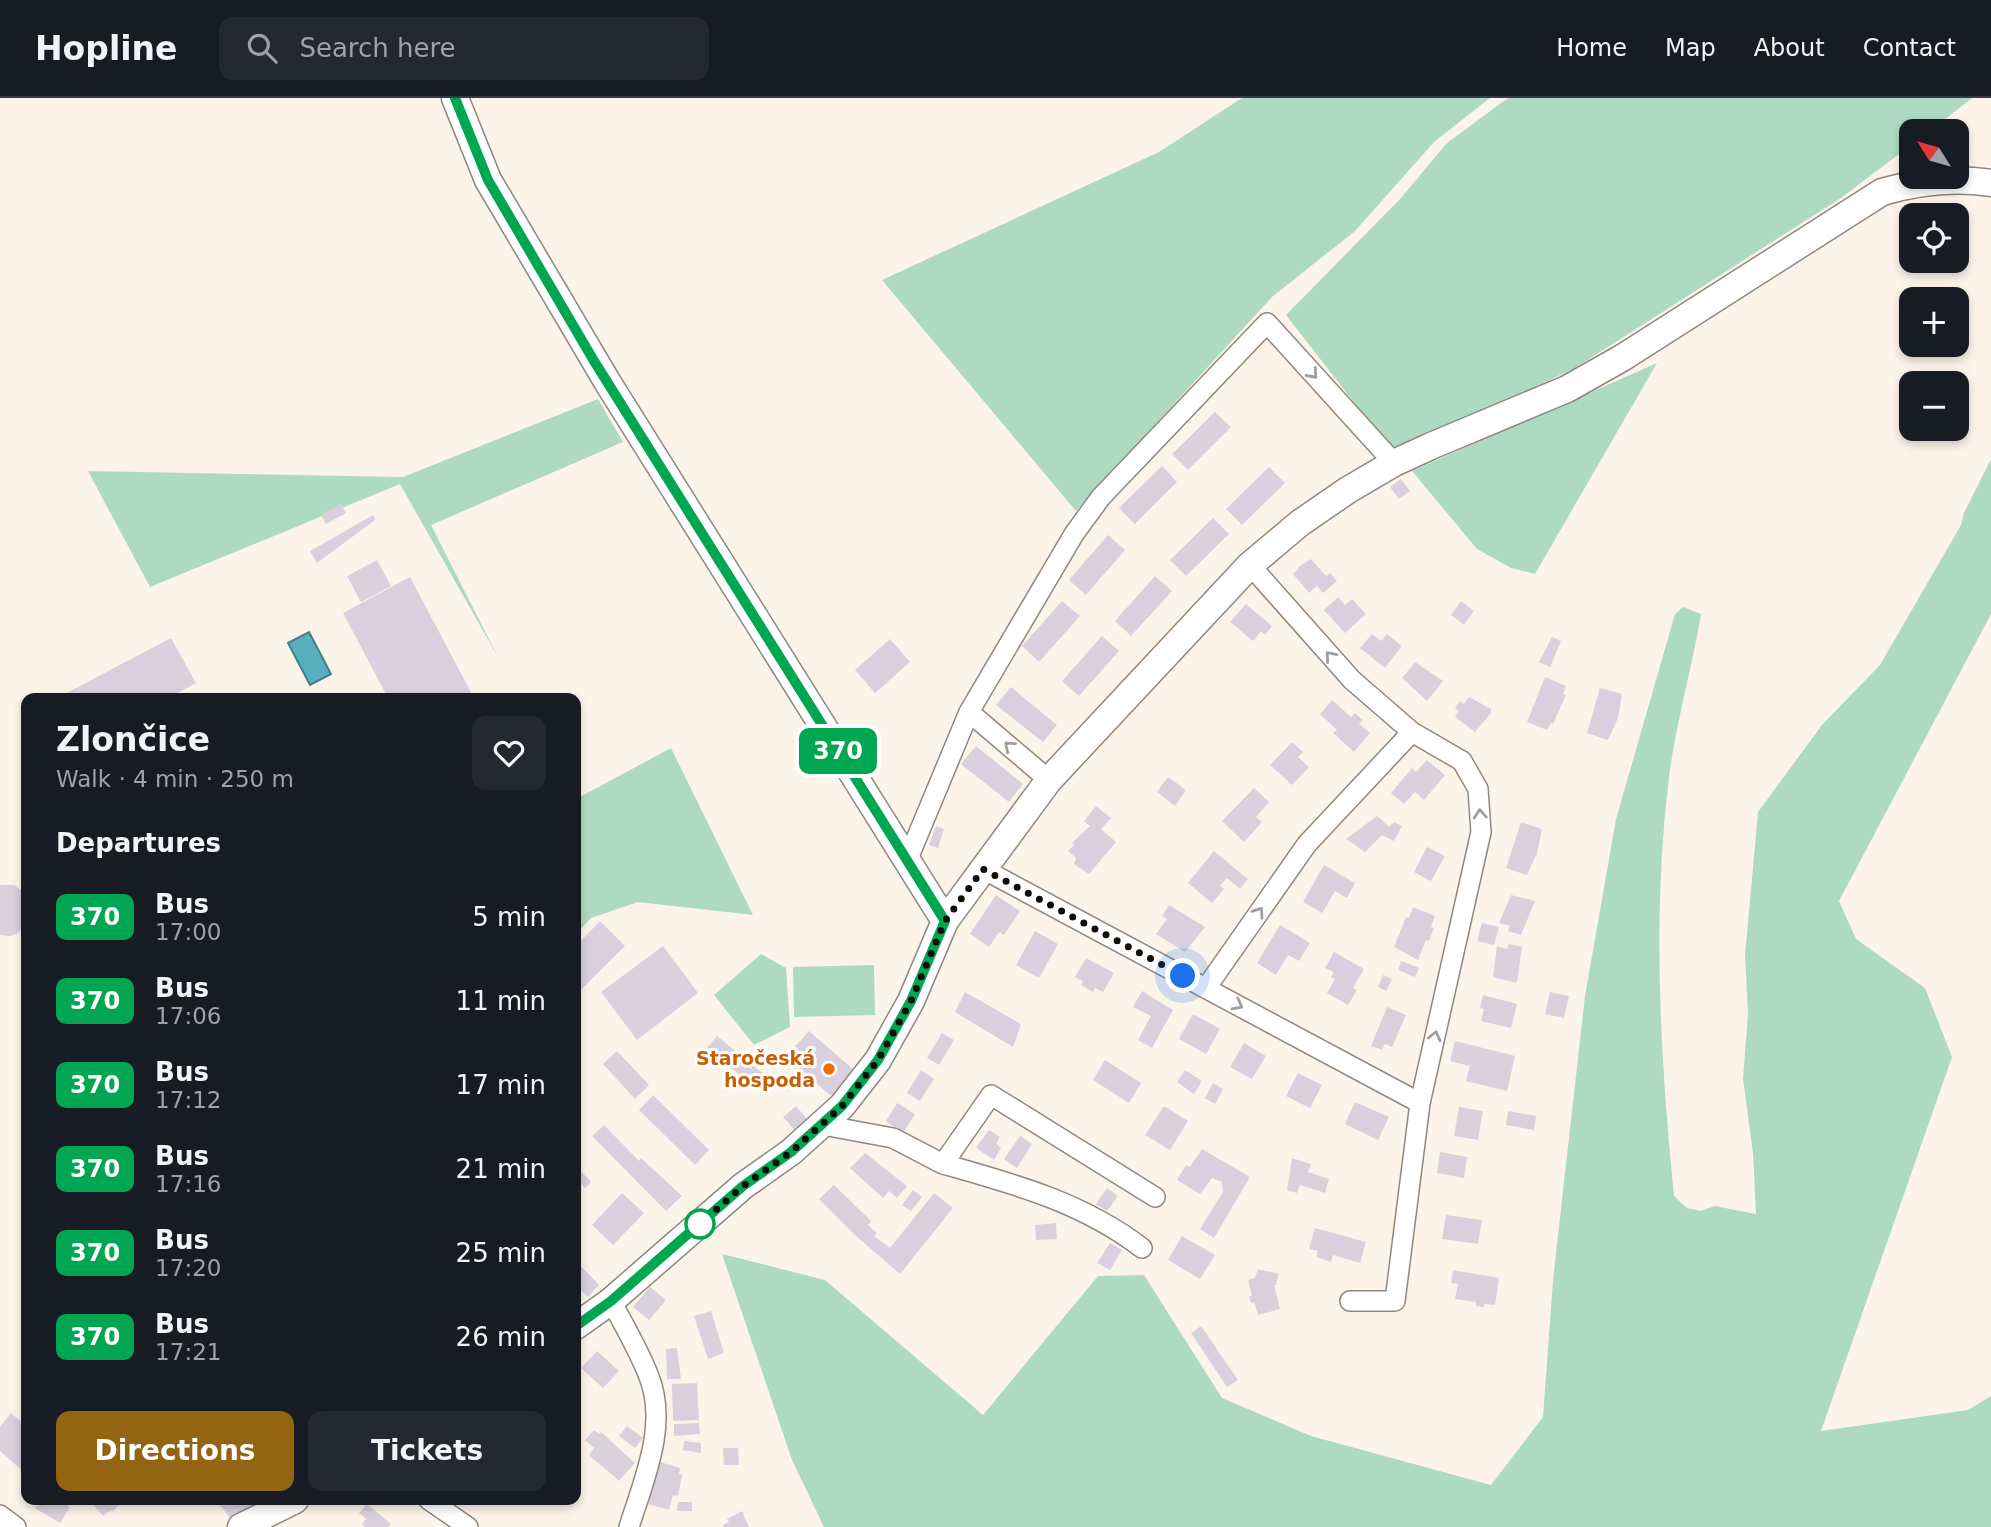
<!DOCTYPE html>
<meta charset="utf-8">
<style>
body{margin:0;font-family:"DejaVu Sans",sans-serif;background:#242831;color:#f1f3f6;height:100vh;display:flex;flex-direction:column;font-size:26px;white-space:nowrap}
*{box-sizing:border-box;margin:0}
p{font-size:23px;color:#9ea1a6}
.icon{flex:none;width:38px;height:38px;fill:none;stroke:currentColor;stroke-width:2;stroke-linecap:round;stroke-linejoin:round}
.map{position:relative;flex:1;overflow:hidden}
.side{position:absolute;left:21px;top:595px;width:560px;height:812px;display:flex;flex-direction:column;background:#171b24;border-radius:14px;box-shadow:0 4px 10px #0003}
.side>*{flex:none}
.badge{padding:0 14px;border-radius:10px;font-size:24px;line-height:46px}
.needle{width:46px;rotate:307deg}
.fabs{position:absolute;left:1899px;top:21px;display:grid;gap:14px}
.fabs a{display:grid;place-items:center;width:70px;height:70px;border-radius:14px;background:#171b24;box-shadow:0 4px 10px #0003;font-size:35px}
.you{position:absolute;width:35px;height:35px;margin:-18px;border:5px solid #fff;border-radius:50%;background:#1a73e8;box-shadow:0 0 0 10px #1a73e833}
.map>.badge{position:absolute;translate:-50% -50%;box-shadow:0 0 0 4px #fff}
h2{padding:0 35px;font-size:26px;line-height:63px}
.round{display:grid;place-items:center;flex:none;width:74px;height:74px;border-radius:14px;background:#242831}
.overview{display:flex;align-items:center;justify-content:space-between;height:119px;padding:0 35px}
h1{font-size:33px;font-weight:700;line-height:52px}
.cta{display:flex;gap:14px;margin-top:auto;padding:14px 35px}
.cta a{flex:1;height:80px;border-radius:14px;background:#936512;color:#fff;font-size:28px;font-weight:700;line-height:80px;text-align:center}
.cta a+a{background:#242831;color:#f1f3f6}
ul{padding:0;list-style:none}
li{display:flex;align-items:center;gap:21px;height:84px;padding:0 35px}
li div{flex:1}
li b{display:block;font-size:26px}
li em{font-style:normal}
li .badge{min-width:77px;font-weight:700;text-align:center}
header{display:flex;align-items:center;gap:42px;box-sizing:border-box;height:98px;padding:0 35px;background:#171b24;border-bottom:2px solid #363941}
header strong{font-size:33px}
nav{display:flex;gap:38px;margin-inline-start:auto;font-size:24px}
.search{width:490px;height:63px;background:#242831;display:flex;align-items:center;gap:18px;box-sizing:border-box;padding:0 24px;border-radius:14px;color:#9ea1a6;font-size:26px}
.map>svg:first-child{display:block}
.green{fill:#aedac1}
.water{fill:#58afbe;stroke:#427e88;stroke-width:2}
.building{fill:#d8d0dc}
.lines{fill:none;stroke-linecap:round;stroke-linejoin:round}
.street-casing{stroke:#90887d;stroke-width:22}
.secondary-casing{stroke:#90887d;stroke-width:29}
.street{stroke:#fff;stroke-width:19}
.secondary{stroke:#fff;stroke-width:26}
.oneway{stroke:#9f9e9d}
.line-casing{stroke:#fff;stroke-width:16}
.line{stroke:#00a651;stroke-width:10}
.walk{stroke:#100d09;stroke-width:7;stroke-dasharray:0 12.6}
.food-dot{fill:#e8710a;stroke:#fff;stroke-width:2.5}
.stop-dot{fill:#fff;stroke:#00a651;stroke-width:3.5}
.labels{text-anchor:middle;stroke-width:6;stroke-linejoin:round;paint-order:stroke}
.food-label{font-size:19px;font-weight:bold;fill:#c56008;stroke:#fff;text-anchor:end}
</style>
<header>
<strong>Hopline</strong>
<div class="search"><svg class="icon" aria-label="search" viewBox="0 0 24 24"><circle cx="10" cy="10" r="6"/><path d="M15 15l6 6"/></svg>Search here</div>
<nav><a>Home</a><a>Map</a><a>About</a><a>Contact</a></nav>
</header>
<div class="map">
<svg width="1991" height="1429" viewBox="0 0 1991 1429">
<rect width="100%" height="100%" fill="#fdf4e9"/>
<path class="green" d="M 1242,0 L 1490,0 L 1434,44 L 1355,133 L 1272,199 L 1076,413 L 882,182 L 1159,54 Z
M 1508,0 L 1972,0 L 1930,33 L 1911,33 L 1911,47 L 1841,100 L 1575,270 L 1394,356 L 1286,217 L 1401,100 L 1447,45 Z
M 1657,265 L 1535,476 L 1511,470 L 1477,451 L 1412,373 Z
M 598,301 L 623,344 L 431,427 L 499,561 L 400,386 L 150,489 L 88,373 L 403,379 Z
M 1991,361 L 1991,516 L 1839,803 L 1856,841 L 1925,890 L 1952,959 L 1821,1333 L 1968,1312 L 1991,1298 L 1991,1429 L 824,1429 L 792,1362 L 722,1156 L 825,1182 L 983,1317 L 1098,1178 L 1144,1177 L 1222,1300 L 1311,1338 L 1491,1387 L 1543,1319 L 1553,1182 L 1585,898 L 1616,721 L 1675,516 L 1683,509 L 1701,516 C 1692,571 1676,624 1669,679 C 1652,820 1660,957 1674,1098 L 1687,1110 L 1701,1113 L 1715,1108 L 1756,1116 L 1753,1055 L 1743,981 L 1748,916 L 1745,857 L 1758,714 L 1822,627 L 1880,567 L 1961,427 L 1964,415 Z
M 671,650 L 753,817 L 638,804 L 591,820 L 576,836 L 576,701 Z
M 761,856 L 786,870 L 790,929 L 754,947 L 714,897 Z
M 874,867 L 875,917 L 794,919 L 793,869 Z"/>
<path class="water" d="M 309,534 L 331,576 L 310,587 L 288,545 Z"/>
<path class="building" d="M 1215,314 L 1231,329 L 1188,372 L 1172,356 Z
M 1162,368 L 1177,384 L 1135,426 L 1119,410 Z
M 1269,369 L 1285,385 L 1242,427 L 1226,411 Z
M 1401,381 L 1410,393 L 1399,401 L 1390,389 Z
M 341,406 L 346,415 L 326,426 L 321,417 Z
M 373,417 L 375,422 L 317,465 L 310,453 Z
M 1213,420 L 1229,436 L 1186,478 L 1170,462 Z
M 1108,437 L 1125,452 L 1086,497 L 1069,482 Z
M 1311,461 L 1326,478 L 1330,475 L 1337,483 L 1323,495 L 1317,488 L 1309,495 L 1293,476 L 1299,471 L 1297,470 Z
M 377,462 L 391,488 L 361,504 L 347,478 Z
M 1155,478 L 1172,493 L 1131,538 L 1115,523 Z
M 410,479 L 474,600 L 388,600 L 343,515 Z
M 1338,499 L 1345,507 L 1352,501 L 1366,516 L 1345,535 L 1324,512 Z
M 1062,503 L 1080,518 L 1039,564 L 1022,548 Z
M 1461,503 L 1474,513 L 1464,527 L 1451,517 Z
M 1246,506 L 1272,528 L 1265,537 L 1261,533 L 1253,543 L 1230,524 Z
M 1372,536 L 1381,543 L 1387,536 L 1402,548 L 1385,570 L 1360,550 Z
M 1102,538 L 1119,553 L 1079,598 L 1062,583 Z
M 1552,539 L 1561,543 L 1550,569 L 1539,564 Z
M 171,540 L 196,585 L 168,600 L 57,600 Z
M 890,541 L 910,564 L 875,595 L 855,572 Z
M 1415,564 L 1443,583 L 1427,603 L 1402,580 Z
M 1545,579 L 1566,588 L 1563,596 L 1566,597 L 1553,626 L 1551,625 L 1547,632 L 1527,624 Z
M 1011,589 L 1057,627 L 1043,644 L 996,607 Z
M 1600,590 L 1622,596 L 1618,620 L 1608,642 L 1587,635 Z
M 1469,599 L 1491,611 L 1491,615 L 1475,634 L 1455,619 L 1459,613 L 1455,610 L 1460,603 L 1464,606 Z
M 1332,602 L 1351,619 L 1355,615 L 1363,622 L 1359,626 L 1370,635 L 1354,654 L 1333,635 L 1337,632 L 1320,616 Z
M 1292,644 L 1303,654 L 1298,659 L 1309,669 L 1292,687 L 1270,667 Z
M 976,648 L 1023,686 L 1009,704 L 961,666 Z
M 1427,662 L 1445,677 L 1424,702 L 1415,694 L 1404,706 L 1391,695 L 1412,670 L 1416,674 Z
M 1168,679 L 1186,692 L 1175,708 L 1157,694 Z
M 1254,690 L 1269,704 L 1256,719 L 1262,724 L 1244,744 L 1222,723 Z
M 1096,708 L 1111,720 L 1101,731 L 1116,744 L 1089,776 L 1074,766 L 1076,760 L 1068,753 L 1074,747 L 1072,745 L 1090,728 L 1084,723 Z
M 1377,718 L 1389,729 L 1394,724 L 1402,728 L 1394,743 L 1382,737 L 1365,754 L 1346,741 Z
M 1521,724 L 1542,731 L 1537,755 L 1527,777 L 1506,770 Z
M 936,728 L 944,731 L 938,750 L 929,747 Z
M 1427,749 L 1445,758 L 1431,783 L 1414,774 Z
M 1214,753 L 1248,781 L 1240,791 L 1227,780 L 1220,788 L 1224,791 L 1212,805 L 1188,785 Z
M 1324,767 L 1355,785 L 1347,800 L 1335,793 L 1322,815 L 1303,804 Z
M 0,787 L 14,787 L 26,796 L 26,827 L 18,835 L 10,838 L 0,837 Z
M 996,797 L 1020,813 L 1004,837 L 999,834 L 989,849 L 970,836 Z
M 1511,797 L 1535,803 L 1521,837 L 1508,833 L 1510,828 L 1499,825 Z
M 1169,807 L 1205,829 L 1185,854 L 1156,836 L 1167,821 L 1162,818 Z
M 1413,809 L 1435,818 L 1431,829 L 1434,830 L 1429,843 L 1426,842 L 1418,862 L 1394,849 L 1406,819 L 1409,820 Z
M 600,823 L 625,848 L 576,897 L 576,848 Z
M 1482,825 L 1499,829 L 1494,847 L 1477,843 Z
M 1280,827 L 1310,845 L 1299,863 L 1288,857 L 1276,877 L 1257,865 Z
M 1035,833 L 1058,846 L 1039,880 L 1016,867 Z
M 1509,846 L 1522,849 L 1517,885 L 1493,879 L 1497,848 L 1507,851 Z
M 663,848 L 698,895 L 637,942 L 601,894 Z
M 1334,854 L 1364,871 L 1353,890 L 1357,892 L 1348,907 L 1327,895 L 1335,881 L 1331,879 L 1334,874 L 1325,870 Z
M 1086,860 L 1114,875 L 1103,894 L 1095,890 L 1093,894 L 1081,887 L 1083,883 L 1075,879 Z
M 1401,863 L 1419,870 L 1415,879 L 1398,872 Z
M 1383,877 L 1392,881 L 1386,893 L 1378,889 Z
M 1142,893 L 1173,912 L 1152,950 L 1138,942 L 1151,918 L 1133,909 Z
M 965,894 L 1021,926 L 1013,949 L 955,914 Z
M 1550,894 L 1569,898 L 1564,920 L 1545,916 Z
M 1483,897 L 1517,906 L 1511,930 L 1481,923 L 1484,911 L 1480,910 Z
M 1387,909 L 1406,917 L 1392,949 L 1385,946 L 1382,952 L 1371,948 Z
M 1193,916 L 1220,931 L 1206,956 L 1179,941 Z
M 809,933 L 854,972 L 831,998 L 786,959 Z
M 942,935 L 954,942 L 939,967 L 927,960 Z
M 717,938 L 766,978 L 756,990 L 707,950 Z
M 1455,943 L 1515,958 L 1507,993 L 1466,983 L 1470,968 L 1450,963 Z
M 1244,945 L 1266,958 L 1252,981 L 1230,969 Z
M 617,953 L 649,987 L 635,1001 L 603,966 Z
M 1105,962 L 1141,985 L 1129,1005 L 1093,982 Z
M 921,972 L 934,981 L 920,1003 L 907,995 Z
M 1185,972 L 1202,983 L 1194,996 L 1177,984 Z
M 1298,975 L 1322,987 L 1310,1010 L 1286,998 Z
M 1213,985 L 1223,991 L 1215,1006 L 1205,1000 Z
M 653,997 L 709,1052 L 695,1067 L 639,1012 Z
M 1355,1004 L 1389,1019 L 1378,1042 L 1345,1026 Z
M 897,1005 L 915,1016 L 903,1035 L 886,1023 Z
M 796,1008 L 808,1022 L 795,1033 L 783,1019 Z
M 1164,1008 L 1188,1023 L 1170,1052 L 1145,1037 Z
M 1459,1009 L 1483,1013 L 1478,1042 L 1454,1038 Z
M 1508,1013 L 1536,1018 L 1534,1032 L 1506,1027 Z
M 604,1027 L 639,1063 L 641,1060 L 682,1098 L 666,1113 L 592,1038 Z
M 989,1032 L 1000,1039 L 996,1046 L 1001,1050 L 994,1062 L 976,1050 Z
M 1020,1038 L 1032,1046 L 1017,1070 L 1004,1061 Z
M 1202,1051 L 1250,1079 L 1214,1140 L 1200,1131 L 1223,1094 L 1222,1084 L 1212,1080 L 1200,1096 L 1177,1082 L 1186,1067 L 1190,1069 Z
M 1440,1054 L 1467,1059 L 1464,1080 L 1437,1075 Z
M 865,1055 L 907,1088 L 897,1100 L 889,1093 L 883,1100 L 850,1070 Z
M 1292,1060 L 1311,1066 L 1308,1074 L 1329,1081 L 1325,1095 L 1300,1087 L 1297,1095 L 1287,1092 Z
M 579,1071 L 591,1084 L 585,1090 L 576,1080 L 576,1074 Z
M 834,1087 L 871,1123 L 868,1127 L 877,1135 L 874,1138 L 890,1150 L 934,1095 L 953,1110 L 900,1176 L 856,1138 L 819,1101 Z
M 1107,1090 L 1118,1098 L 1107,1113 L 1096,1106 Z
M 913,1092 L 922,1099 L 911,1113 L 902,1107 Z
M 622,1095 L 644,1115 L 613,1147 L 592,1127 Z
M 1446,1117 L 1482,1122 L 1478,1146 L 1442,1141 Z
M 1056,1125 L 1057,1141 L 1036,1142 L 1035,1127 Z
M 1315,1130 L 1366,1144 L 1360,1165 L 1333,1157 L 1331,1164 L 1316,1159 L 1318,1153 L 1309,1151 Z
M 1182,1138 L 1215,1157 L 1200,1181 L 1168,1162 Z
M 1110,1145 L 1122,1152 L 1110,1172 L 1097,1165 Z
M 576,1163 L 599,1187 L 588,1199 L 576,1187 Z
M 1258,1171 L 1279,1176 L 1276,1187 L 1274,1187 L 1280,1211 L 1258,1217 L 1254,1204 L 1251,1205 L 1249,1198 L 1252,1198 L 1248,1182 L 1255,1180 Z
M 1453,1172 L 1499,1180 L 1495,1207 L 1484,1206 L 1484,1209 L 1476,1208 L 1476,1204 L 1455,1201 L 1458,1186 L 1451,1185 Z
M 650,1189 L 666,1202 L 649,1222 L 633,1209 Z
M 711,1213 L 724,1255 L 708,1261 L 694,1218 Z
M 1201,1228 L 1238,1282 L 1227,1289 L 1191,1235 Z
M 677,1250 L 681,1281 L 667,1281 L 666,1251 Z
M 597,1253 L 619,1273 L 603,1290 L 581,1270 Z
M 697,1285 L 699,1322 L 673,1323 L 672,1286 Z
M 11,1315 L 26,1328 L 26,1376 L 0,1353 L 0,1329 Z
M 699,1325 L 700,1336 L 674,1338 L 674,1326 Z
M 627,1328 L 643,1340 L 635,1350 L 619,1338 Z
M 594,1332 L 599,1336 L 601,1334 L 635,1365 L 619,1383 L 589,1357 L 594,1350 L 585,1342 Z
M 684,1343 L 701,1345 L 701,1355 L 683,1352 Z
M 723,1350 L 738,1350 L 739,1367 L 724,1367 Z
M 660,1364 L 680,1370 L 679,1376 L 682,1377 L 678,1398 L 673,1397 L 669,1412 L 648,1406 Z
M 41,1402 L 58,1402 L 70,1409 L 60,1425 L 35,1410 Z
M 85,1402 L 124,1402 L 112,1414 L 111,1412 L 103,1418 L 91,1404 L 88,1406 Z
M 216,1402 L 264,1402 L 266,1404 L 231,1421 Z
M 678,1404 L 692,1404 L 692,1413 L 677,1413 Z
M 367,1406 L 391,1426 L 388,1429 L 365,1429 L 362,1426 L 366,1421 L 359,1415 Z
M 742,1413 L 749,1429 L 724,1429 L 723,1427 L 729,1424 L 727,1421 Z"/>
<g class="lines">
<g class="street-casing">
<path id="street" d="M 1250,467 L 1352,582 L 1412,634 L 1462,663 L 1478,691 L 1481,734 L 1420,1005 L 1395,1203 L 1350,1203
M 969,614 L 1049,682
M 907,763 L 969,614 L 1074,436 L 1101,399 L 1267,225 L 1394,365
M 983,771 L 1420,1005
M 1206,890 L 1307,746 L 1412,634
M 823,1027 L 893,1040 L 943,1066 L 991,997 L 1155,1099
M 943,1066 C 1014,1086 1082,1104 1142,1150
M 611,1203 C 624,1227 638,1251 648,1276 C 669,1326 644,1381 629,1429
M 429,1402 L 468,1429
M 0,1417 L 16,1429"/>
</g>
<g class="secondary-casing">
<path id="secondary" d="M 455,0 L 488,82 L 608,285 L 945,823
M 576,1228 L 611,1203 L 743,1088 L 791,1054 L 842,1008 L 878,962 L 911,903 L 945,823 L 1049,682 L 1250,467 L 1300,425 L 1348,392 L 1394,365 L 1431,348 L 1567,291 L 1622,260 L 1882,94 C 1919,83 1953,79 1991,85
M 241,1429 L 295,1402"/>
</g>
<use href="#street" class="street"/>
<use href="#secondary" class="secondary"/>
</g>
<defs><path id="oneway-chevron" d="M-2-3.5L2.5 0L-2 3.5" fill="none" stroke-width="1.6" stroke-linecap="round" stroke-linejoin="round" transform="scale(1.75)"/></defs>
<g class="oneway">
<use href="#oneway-chevron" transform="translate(1313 276) rotate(48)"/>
<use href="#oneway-chevron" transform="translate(1330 558) rotate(-131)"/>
<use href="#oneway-chevron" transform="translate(1009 648) rotate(-140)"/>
<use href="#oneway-chevron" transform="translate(1480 716) rotate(-94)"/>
<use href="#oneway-chevron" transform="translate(1259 814) rotate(-55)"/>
<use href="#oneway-chevron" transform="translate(1238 907) rotate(28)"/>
<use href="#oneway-chevron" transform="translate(1435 938) rotate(-77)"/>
</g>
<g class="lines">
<g class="line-casing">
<path id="line" d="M 455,0 L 488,82 L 594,263 L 945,823 L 911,903 L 878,962 L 842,1008 L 791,1054 L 743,1088 L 611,1203 L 576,1228"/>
</g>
<use href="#line" class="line"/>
<path class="walk" d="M 700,1126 L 694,1131 L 743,1088 L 791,1054 L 842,1008 L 878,962 L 911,903 L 945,823 L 983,771 L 1183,878"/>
</g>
<circle class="food-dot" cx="829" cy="971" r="7"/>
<circle class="stop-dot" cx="700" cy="1126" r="14"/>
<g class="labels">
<g class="food-label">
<text x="815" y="967">Staročeská<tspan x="815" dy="22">hospoda</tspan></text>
</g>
</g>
</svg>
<div class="fabs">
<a><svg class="needle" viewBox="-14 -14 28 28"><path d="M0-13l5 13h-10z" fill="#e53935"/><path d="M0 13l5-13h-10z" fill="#9ea1a6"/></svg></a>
<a><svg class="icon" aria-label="locate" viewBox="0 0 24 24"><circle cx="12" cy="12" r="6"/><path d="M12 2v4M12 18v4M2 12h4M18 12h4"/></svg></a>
<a>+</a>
<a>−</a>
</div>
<div class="you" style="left:1183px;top:878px"></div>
<b class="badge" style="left:838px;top:653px;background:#00a651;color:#fff">370</b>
<section class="side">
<div class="overview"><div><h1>Zlončice</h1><p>Walk · 4 min · 250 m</p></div><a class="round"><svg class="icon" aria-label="heart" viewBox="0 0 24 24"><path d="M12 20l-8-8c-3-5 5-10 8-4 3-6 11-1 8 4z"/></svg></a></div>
<h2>Departures</h2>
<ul>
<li><span class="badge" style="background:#00a651;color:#fff">370</span><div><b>Bus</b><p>17:00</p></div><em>5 min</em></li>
<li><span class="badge" style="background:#00a651;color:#fff">370</span><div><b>Bus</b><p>17:06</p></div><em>11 min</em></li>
<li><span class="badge" style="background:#00a651;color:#fff">370</span><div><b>Bus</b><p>17:12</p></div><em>17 min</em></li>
<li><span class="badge" style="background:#00a651;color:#fff">370</span><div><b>Bus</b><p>17:16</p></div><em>21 min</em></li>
<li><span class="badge" style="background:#00a651;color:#fff">370</span><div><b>Bus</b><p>17:20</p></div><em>25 min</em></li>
<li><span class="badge" style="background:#00a651;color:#fff">370</span><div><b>Bus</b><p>17:21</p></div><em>26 min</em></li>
</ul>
<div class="cta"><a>Directions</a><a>Tickets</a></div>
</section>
</div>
